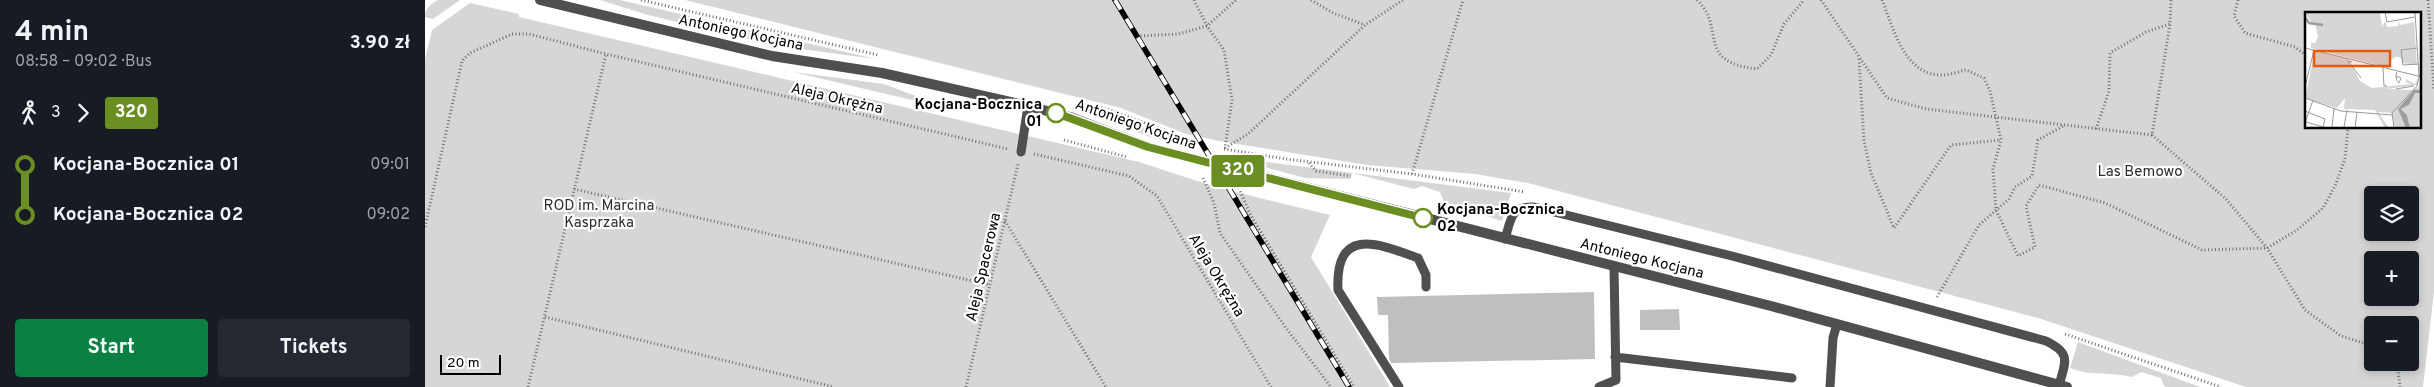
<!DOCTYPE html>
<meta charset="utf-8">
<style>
body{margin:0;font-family:Overpass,sans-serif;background:#242831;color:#f1f3f6;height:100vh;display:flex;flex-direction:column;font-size:19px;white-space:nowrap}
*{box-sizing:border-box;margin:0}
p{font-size:16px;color:#9ea1a6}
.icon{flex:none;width:28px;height:28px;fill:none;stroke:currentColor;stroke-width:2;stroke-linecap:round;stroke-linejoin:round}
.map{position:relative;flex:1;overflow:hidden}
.drawer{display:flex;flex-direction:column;background:#171b24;width:425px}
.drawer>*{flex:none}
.badge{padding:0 10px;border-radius:4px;font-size:18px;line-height:32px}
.buttons{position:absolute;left:1939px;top:186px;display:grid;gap:10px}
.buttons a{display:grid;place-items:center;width:55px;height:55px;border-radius:5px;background:#171b24;box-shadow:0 2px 8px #0003;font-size:25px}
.scale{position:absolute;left:15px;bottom:12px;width:61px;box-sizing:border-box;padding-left:5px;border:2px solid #000;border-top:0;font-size:14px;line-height:18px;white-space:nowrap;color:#000;-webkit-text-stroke:4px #fff;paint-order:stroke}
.map>.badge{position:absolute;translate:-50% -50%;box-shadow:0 0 0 2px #fff}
.legs{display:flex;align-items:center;gap:8px;height:55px;padding:0 15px;font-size:16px}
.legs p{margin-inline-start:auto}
.summary{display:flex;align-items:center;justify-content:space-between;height:85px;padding:0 15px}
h1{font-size:28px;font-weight:700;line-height:38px}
.primary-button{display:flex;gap:10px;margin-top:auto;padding:10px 15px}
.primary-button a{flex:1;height:58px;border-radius:5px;background:#0b8043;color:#fff;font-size:20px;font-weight:700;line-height:58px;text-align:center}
.primary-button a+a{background:#242831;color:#f1f3f6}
ul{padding:0 15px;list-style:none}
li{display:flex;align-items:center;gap:18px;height:50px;font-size:19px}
li i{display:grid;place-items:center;width:8px;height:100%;margin:0 6px;background:currentColor}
li i::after{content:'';width:12px;height:12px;margin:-6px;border:4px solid;border-radius:50%;background:#171b24}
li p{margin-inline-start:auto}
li:first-child i{background:linear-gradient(#0000 50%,currentColor 0)}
li:last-child i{background:linear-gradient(currentColor 50%,#0000 0)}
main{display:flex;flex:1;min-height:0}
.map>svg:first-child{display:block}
.green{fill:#d6d6d6;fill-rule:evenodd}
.building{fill:#bfbfbf}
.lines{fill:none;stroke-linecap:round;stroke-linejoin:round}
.path{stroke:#717171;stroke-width:3;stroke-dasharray:1 2.5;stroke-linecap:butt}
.service{stroke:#4f4f4f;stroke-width:9}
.tertiary{stroke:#4f4f4f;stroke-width:10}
.rail-casing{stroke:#000;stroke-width:5.5}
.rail{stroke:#fff;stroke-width:4;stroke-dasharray:11;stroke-linecap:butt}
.line-1-casing{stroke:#fff;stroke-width:11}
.line-1{stroke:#6b8e23;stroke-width:8}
.stop-1-dot{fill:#fff;stroke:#6b8e23;stroke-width:2.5}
.labels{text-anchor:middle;stroke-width:4.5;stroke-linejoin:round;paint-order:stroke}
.street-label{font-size:15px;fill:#000;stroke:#fff}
.stop-label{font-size:15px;font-weight:bold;fill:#000;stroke:#fff;text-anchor:end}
.park-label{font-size:15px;fill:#2d2d2d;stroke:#fff}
.inset-river{fill:none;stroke:#9d9d9d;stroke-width:2.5}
.inset-road{fill:none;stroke:#999;stroke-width:1}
.view{fill:#e8590c;fill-opacity:0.15;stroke:#e8590c;stroke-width:2.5}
.inset-edge{fill:none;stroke:#000;stroke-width:2.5}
</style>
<main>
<section class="drawer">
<div class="summary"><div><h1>4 min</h1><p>08:58 – 09:02 · Bus</p></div><b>3.90 zł</b></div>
<div class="legs"><svg class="icon" aria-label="walk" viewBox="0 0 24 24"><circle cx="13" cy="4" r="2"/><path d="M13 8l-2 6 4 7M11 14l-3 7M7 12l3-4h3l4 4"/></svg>3<svg class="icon" aria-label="forward" viewBox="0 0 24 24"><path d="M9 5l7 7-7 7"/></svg><b class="badge" style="background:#6b8e23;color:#fff">320</b></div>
<ul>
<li><i style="color:#6b8e23"></i><b>Kocjana-Bocznica 01</b><p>09:01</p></li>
<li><i style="color:#6b8e23"></i><b>Kocjana-Bocznica 02</b><p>09:02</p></li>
</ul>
<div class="primary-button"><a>Start</a><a>Tickets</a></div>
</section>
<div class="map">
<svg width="2009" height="387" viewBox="0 0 2009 387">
<rect width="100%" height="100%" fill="#fff"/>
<path class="green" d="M 13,0 L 35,0 L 8,19 L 0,17 C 0,8 6,4 13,0 Z
M 175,0 L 195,0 L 451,59 L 353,46 L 223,15 Z
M 260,0 L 2009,0 L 2009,292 L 1998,387 L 1821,387 L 1613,318 L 1103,183 L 1050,174 L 942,165 L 794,141 L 761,134 L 696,108 ZM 1882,14 L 1995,14 L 1995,128 L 1882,128 ZM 1948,195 L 1985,195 L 1985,232 L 1948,232 ZM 1948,260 L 1985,260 L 1985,298 L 1948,298 ZM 1948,325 L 1985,325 L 1985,362 L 1948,362 Z
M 45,3 L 94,14 L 94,17 L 714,162 L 794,188 L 905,215 L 886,257 L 965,387 L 0,387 L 0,59 L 7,30 Z
M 368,72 L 459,84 L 525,109 Z
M 657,110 L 693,118 L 770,148 L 725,137 Z
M 789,153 L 826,160 L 1086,193 L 1077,221 L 1026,205 L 1019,202 L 1015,192 L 997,186 L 989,189 L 927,173 L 925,179 L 880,178 Z
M 1653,342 L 1775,387 L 1742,387 L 1739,386 L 1736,378 L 1716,372 L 1707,377 C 1687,372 1663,376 1645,368 Z"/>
<path class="building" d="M 1169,292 L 1170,359 L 966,363 L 964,359 L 963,315 L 953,315 L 952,297 Z
M 1254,309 L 1255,330 L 1215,330 L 1215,310 Z"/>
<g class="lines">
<path class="path" d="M 216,0 L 453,55
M 769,0 L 782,26 L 799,50 L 807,100 L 800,148
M 886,0 L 908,13 L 940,25
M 1272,0 C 1302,28 1269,62 1332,69 L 1346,55 L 1359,24 L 1379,0
M 1396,0 L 1462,98 L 1501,109 L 1727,135 L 1745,24 L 1746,0
M 1457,0 C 1469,29 1479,76 1518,75 C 1526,75 1534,71 1541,70 L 1559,78 L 1565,91 L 1576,140 L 1568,169 L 1571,210 L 1593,256 L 1610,247 L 1601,206 L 1614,185 L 1680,203 L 1777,250 L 1842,248 L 1872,230 L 1898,208 L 1910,186 L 1920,159 L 1923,128
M 1813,0 L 1809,16 L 1820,33 L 1870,47 L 1882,56
M 2003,0 L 2009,90
M 712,36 L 753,34 L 782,26 L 811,0
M 1434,59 L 1439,141 L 1446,173 L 1469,228 L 1526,145 L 1576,140
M 659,104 L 685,110 L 769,141
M 1671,129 L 1684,91 L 1685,53 L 1721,32 L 1745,24
M 1727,135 L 1801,199 L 1842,248 L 1880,310 L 1916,336 L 1948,346
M 639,140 L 702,157
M 800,148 L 823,134 L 940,25 L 978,0
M 799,149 L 861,159 L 987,174 L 1100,192
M 609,154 L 704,176 L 732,196 L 846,387
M 884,163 L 891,171 L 926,176
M 987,174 L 1038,0
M 778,178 L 789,203 L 795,233 L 861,328 L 906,387
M 814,188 L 825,214 L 929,387
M 149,189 L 565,285
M 580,221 L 681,387
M 0,227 L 37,61 L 45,53 L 87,34 L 104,34 L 181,54 L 583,149
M 1512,297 L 1554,225 L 1584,199 L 1590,187 L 1607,176 L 1613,140 L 1640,125
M 120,317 L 409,387
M 1640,334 L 1796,387
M 1972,362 L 1975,387
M 103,387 L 181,54
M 541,387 L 593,164"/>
<path class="service" d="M 596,152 L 603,106
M 1080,239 C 1086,220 1085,206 1109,207 L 1307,256 L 1621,341 C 1646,353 1641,361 1634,385
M 1190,357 L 1367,378
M 974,387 L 913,290 C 910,226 952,243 993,258 L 1001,275 L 1001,287
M 1174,387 L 1191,380 L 1189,267
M 1405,387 L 1408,338 L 1412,324"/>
<path class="tertiary" d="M 115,0 L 347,56 L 457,73 L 603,106 L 645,117 L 723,147 L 1346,306 L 1642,387"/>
<g class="rail-casing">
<path id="rail" d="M 690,0 L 924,387"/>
</g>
<use href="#rail" class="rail"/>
</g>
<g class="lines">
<g class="line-1-casing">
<path id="line-1" d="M 631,113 L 723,147 L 998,218"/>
</g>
<use href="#line-1" class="line-1"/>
</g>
<g class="stop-1-dot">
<circle cx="631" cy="113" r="9"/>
<circle cx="998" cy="218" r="9"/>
</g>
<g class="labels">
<g class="street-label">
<text transform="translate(316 32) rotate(12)" y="5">Antoniego Kocjana</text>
<text transform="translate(412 98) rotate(13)" y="5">Aleja Okrężna</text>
<text transform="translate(711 124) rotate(19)" y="5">Antoniego Kocjana</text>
<text transform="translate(1217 258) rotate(14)" y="5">Antoniego Kocjana</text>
<text transform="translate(558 267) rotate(-77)" y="5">Aleja Spacerowa</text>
<text transform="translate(792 275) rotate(59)" y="5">Aleja Okrężna</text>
</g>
<g class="stop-label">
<text x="617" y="109">Kocjana-Bocznica<tspan x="617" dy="17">01</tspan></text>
<text x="1012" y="214" text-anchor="start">Kocjana-Bocznica<tspan x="1012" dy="17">02</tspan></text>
</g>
<g class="park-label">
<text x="1715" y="176">Las Bemowo</text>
<text x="174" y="210">ROD im. Marcina<tspan x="174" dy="17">Kasprzaka</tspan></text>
</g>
</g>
<g transform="translate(1880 12)">
<rect width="116" height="116" fill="#fff"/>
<path d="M 0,0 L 75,0 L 77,15 L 80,9 L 82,15 L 93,14 L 94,9 L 95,13 L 109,10 L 112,53 L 97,51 L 95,45 L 90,45 L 85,49 L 84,56 L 6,36 L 6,31 L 10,31 L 13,25 L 10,11 L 6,10 ZM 10,39 L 43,47 L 55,69 L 67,76 L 106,72 L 101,70 L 101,67 L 110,72 L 113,66 L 112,73 L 82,77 L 107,78 L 114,75 L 116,66 L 116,78 L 107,80 L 103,88 L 94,95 L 101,116 L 90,116 L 87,101 L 73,100 L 83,115 L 87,115 L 80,116 L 70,98 L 39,97 L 40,86 L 32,96 L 0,86 ZM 110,81 L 116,81 L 116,116 L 105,116 L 102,103 L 96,97 L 104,93 Z" fill="#d6d6d6"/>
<path d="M 109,78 L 116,78 L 116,81 L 110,81 L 104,93 L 96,97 L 102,103 L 105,116 L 101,116 L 93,97 Z" fill="#9d9d9d"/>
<path class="inset-river" d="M 0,5 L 4,11 L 18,13"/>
<path class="inset-road" d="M 80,0 L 82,10 L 110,5M 0,36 L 117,65M 112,36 L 96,38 L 98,53 L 114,52M 47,50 L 43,49 L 56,66M 78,56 L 79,74 L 82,74M 91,64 L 96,66 L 94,71 L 92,69 L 91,64 L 91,63 L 92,60M 0,75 L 9,38M 91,77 L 109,74M 0,86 L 36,99 L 87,103M 0,99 L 20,107 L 18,116M 1,110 L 18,115M 0,111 L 8,88M 39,115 L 42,98M 27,116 L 29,96M 50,116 L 52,100M 89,116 L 87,101 L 112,74 L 114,65 L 110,0"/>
<path class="view" d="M 9,39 L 85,39 L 85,54 L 9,54 Z"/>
<rect width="116" height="116" class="inset-edge"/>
</g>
</svg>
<div class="buttons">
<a><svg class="icon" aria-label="layers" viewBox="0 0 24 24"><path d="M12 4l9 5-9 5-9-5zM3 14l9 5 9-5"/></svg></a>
<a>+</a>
<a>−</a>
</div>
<div class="scale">20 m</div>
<b class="badge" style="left:813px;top:171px;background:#6b8e23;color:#fff">320</b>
</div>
</main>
